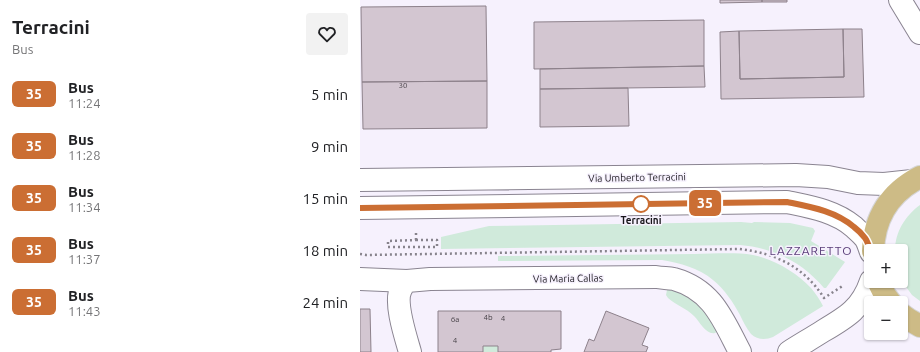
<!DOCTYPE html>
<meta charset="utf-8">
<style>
body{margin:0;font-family:Ubuntu,sans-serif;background:#f2f2f2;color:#202124;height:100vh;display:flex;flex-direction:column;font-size:15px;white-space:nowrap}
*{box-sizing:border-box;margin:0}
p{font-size:13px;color:#757577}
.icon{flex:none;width:22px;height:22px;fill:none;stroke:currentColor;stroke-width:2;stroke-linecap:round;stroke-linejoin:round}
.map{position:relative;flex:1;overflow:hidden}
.panel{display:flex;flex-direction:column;background:#fff;width:360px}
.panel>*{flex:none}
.badge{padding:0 8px;border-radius:6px;font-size:14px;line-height:26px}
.tools{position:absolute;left:504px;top:244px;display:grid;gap:8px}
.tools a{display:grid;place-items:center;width:44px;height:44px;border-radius:4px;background:#fff;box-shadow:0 1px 3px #0004;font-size:20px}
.map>.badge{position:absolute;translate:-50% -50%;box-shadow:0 0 0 2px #fff}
.round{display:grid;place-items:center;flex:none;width:42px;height:42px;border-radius:4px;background:#f2f2f2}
.overview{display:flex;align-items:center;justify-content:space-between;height:68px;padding:0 12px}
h1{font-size:19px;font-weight:700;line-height:30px}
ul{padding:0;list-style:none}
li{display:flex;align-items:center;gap:12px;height:52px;padding:0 12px}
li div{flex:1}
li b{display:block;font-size:15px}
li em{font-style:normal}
li .badge{min-width:44px;font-weight:700;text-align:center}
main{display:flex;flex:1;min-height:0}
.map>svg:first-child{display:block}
.green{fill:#d0eadb}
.building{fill:#d3c6d1;stroke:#8d818b}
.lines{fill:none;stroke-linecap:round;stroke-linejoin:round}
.minor-casing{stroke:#8a8491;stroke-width:24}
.secondary-casing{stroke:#8a8491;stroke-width:24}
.primary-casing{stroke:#d5d5d6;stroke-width:24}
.path{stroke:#87838c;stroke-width:2.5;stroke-dasharray:2 3;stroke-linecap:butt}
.minor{stroke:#fff;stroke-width:22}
.secondary{stroke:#fff;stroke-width:22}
.primary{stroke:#cdbb86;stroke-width:22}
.line-casing{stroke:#fff;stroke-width:9}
.line{stroke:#cb6e33;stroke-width:6}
.stop-dot{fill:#fff;stroke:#cb6e33;stroke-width:2}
.labels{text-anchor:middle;stroke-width:3;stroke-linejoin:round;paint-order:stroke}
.number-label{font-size:8px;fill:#474248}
.street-label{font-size:10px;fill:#18161b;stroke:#f6f1fd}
.stop-label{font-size:10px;font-weight:bold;fill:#18161b;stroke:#f6f1fd}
.quarter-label{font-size:12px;letter-spacing:1px;fill:#593c78;stroke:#f6f1fd}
</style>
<main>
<section class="panel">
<div class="overview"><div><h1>Terracini</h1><p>Bus</p></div><a class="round"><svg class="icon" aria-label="heart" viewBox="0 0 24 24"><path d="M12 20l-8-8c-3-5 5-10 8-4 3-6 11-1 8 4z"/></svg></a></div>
<ul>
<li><span class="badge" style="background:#cb6e33;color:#fff">35</span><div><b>Bus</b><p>11:24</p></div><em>5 min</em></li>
<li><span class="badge" style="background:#cb6e33;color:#fff">35</span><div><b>Bus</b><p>11:28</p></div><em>9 min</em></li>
<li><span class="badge" style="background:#cb6e33;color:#fff">35</span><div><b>Bus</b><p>11:34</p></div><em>15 min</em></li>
<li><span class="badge" style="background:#cb6e33;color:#fff">35</span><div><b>Bus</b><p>11:37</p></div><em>18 min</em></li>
<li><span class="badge" style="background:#cb6e33;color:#fff">35</span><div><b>Bus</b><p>11:43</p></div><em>24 min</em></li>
</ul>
</section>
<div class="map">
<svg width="560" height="352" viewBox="0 0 560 352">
<rect width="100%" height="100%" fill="#f6f1fd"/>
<path class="green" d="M 560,205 L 560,301 L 552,295 L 541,280 L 541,251 L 535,251 C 535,232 545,216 560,205 Z
M 381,222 L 392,223 L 394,222 L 430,223 L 453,228 L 455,231 L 451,241 L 485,262 L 466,288 L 464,288 C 442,262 414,248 380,245 L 81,249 L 81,237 L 129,226 Z
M 334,254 C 353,254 374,252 393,255 C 414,259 437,273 451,288 C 456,294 460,300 463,306 L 413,337 C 406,340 397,340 391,334 C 386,328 383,321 380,315 C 373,302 365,290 353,280 C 339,268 320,263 302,260 L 138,261 L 138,256 Z
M 308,289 C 324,292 338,302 348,314 C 352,319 354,325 358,331 L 355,333 C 346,335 340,322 334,316 C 326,308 316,305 308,298 L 306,295 L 307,290 Z
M 123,346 L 138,346 L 138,352 L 123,352 Z"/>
<path class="building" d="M 360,0 L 402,0 L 402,2 L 360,3 Z
M 402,0 L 427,0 L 427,2 L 402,2 Z
M 126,6 L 127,81 L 2,82 L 1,7 Z
M 344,20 L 344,66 L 174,69 L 174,22 Z
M 483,29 L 484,77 L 380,79 L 379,31 Z
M 483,29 L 502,29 L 504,97 L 361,99 L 360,32 L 379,31 L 380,79 L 484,77 Z
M 344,66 L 345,87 L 180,89 L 180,69 Z
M 127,81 L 127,128 L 3,129 L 2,82 Z
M 268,88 L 269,126 L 180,127 L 180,89 Z
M 0,309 L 10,309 L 11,352 L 0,352 Z
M 78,311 L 201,311 L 201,349 L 191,350 L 191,352 L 138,352 L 138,346 L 123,346 L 123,352 L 78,352 Z
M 246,311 L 289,328 L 282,345 L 288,347 L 286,352 L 224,352 L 229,339 L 234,341 Z"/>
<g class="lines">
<g class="minor-casing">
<path id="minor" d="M 540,0 L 560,33
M 0,279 L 47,281 L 70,279 L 296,277 C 302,278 308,278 314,279 C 353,290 363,320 380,352
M 47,281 C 46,283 42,286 41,289 C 34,302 46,338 50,352
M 429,352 C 440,345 452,338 463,331 C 487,317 502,308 511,281"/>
</g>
<g class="secondary-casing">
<path id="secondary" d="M 0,180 L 436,175 L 468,177 L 498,183 L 524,184 L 552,181
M 0,208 L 427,202 C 451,207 475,211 494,227 C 497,230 502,234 505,238 C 508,242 509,247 511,252"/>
</g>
<g class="primary-casing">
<path id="primary" d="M 513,251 C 514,218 530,192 560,177
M 518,281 L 525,295 L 531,303
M 541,314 L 548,319 L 560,326"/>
</g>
<path class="path" d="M 56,233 L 56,240
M 56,240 L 77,240 L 77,247 L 28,247 L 28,241 Z
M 0,254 L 6,255 L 379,249 C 416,253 444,267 464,298 L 484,285"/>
<use href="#minor" class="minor"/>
<use href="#secondary" class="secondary"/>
<use href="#primary" class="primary"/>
</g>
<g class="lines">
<g class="line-casing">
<path id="line" d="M 0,208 L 427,202 C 451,207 475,211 494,227 C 498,230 502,234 505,238 C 508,242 509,247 511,252"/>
</g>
<use href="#line" class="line"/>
</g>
<circle class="stop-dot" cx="281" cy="204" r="8"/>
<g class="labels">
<g class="number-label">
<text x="43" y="88">30</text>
<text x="128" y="320">4b</text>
<text x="143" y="321">4</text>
<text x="95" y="322">6a</text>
<text x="95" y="343">4</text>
</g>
<g class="street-label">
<text transform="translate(277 177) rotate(-1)" y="4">Via Umberto Terracini</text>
<text transform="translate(208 278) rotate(-1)" y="4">Via Maria Callas</text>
</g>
<g class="stop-label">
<text x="281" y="224">Terracini</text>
</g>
<g class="quarter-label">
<text x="451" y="255">LAZZARETTO</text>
</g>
</g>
</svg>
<div class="tools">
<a>+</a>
<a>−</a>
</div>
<b class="badge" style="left:345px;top:203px;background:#cb6e33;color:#fff">35</b>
</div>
</main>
